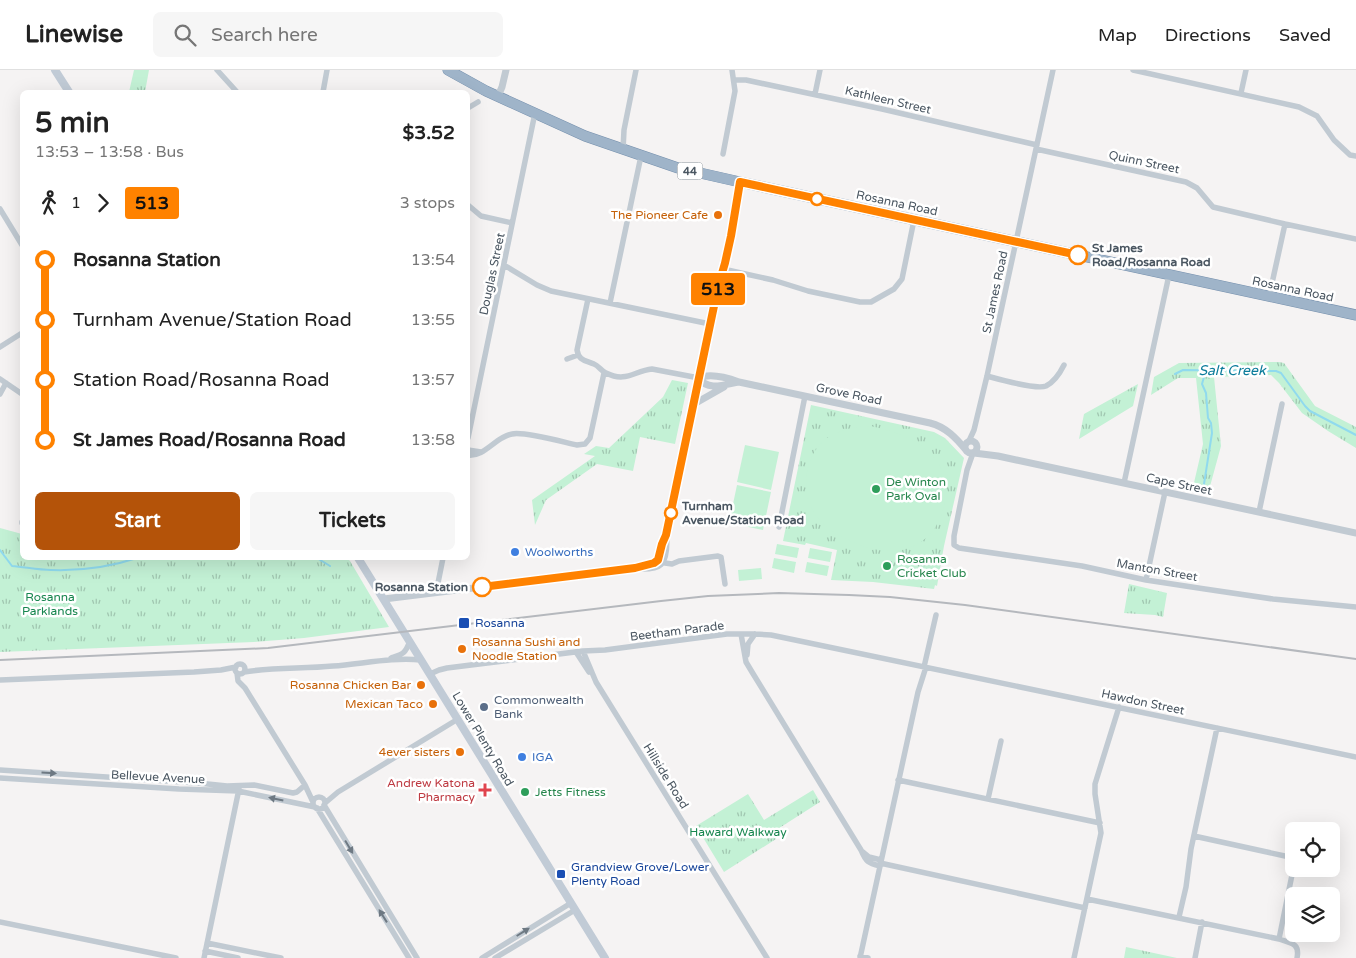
<!DOCTYPE html>
<meta charset="utf-8">
<style>
body{margin:0;font-family:"Varela Round",sans-serif;background:#f6f6f6;color:#222;height:100vh;display:flex;flex-direction:column;font-size:19px;white-space:nowrap}
*{box-sizing:border-box;margin:0}
p{font-size:16px;color:#767676}
.icon{flex:none;width:28px;height:28px;fill:none;stroke:currentColor;stroke-width:2;stroke-linecap:round;stroke-linejoin:round}
.map{position:relative;flex:1;overflow:hidden}
.sheet{position:absolute;left:20px;top:20px;width:450px;height:470px;display:flex;flex-direction:column;background:#fff;border-radius:8px;box-shadow:0 5px 20px #0002}
.sheet>*{flex:none}
.badge{padding:0 10px;border-radius:4px;font-size:18px;line-height:32px}
.buttons{position:absolute;left:1285px;top:752px;display:grid;gap:10px}
.buttons a{display:grid;place-items:center;width:55px;height:55px;border-radius:8px;background:#fff;box-shadow:0 5px 20px #0002;font-size:25px}
.map>.badge{position:absolute;translate:-50% -50%;box-shadow:0 0 0 2px #fff}
.legs{display:flex;align-items:center;gap:8px;height:55px;padding:0 15px;font-size:16px}
.legs p{margin-inline-start:auto}
.headline{display:flex;align-items:center;justify-content:space-between;height:85px;padding:0 15px}
h1{font-size:28px;font-weight:700;line-height:38px}
.button{display:flex;gap:10px;margin-top:auto;padding:10px 15px}
.button a{flex:1;height:58px;border-radius:8px;background:#b45309;color:#fff;font-size:20px;font-weight:700;line-height:58px;text-align:center}
.button a+a{background:#f6f6f6;color:#222}
ul{padding:0 15px;list-style:none}
li{display:flex;align-items:center;gap:18px;height:60px;font-size:19px}
li i{display:grid;place-items:center;width:8px;height:100%;margin:0 6px;background:currentColor}
li i::after{content:'';width:12px;height:12px;margin:-6px;border:4px solid;border-radius:50%;background:#fff}
li p{margin-inline-start:auto}
li:first-child i{background:linear-gradient(#0000 50%,currentColor 0)}
li:last-child i{background:linear-gradient(currentColor 50%,#0000 0)}
header{display:flex;align-items:center;gap:30px;box-sizing:border-box;height:70px;padding:0 25px;background:#fff;border-bottom:1px solid #e0e0e0}
header strong{font-size:24px}
nav{display:flex;gap:28px;margin-inline-start:auto;font-size:18px}
.search{width:350px;height:45px;background:#f6f6f6;display:flex;align-items:center;gap:12px;box-sizing:border-box;padding:0 18px;border-radius:8px;color:#767676;font-size:19px}
.map>svg:first-child{display:block}
.grass{fill:url(#grass-tufts)}
.garden{fill:#c3f1d5}
.lines{fill:none;stroke-linecap:round;stroke-linejoin:round}
.stream{stroke:#90daee;stroke-width:2}
.trunk-casing{stroke:#7690ad;stroke-width:11}
.minor{stroke:#c1cad2;stroke-width:5.5}
.tertiary{stroke:#c1cad2;stroke-width:7}
.secondary{stroke:#c1cbd6;stroke-width:8}
.trunk{stroke:#9fb4c9;stroke-width:10}
.rail{stroke:#b5b8bd;stroke-width:2}
.oneway{fill:#6e7983}
.line-1-casing{stroke:#fff;stroke-width:11}
.line-1{stroke:#ff8200;stroke-width:8}
.stop-1-dot{fill:#fff;stroke:#ff8200;stroke-width:2.5}
.food-dot{fill:#e8710a;stroke:#fff;stroke-width:2}
.leisure-dot{fill:#2e9e5b;stroke:#fff;stroke-width:2}
.shop-dot{fill:#3f7fe0;stroke:#fff;stroke-width:2}
.transit-dot{fill:#1a4fb4;stroke:#fff;stroke-width:2}
.service-dot{fill:#5c6f8a;stroke:#fff;stroke-width:2}
.health-dot{fill:#e0444e;stroke:#fff;stroke-width:2}
.labels{text-anchor:middle;stroke-width:5;stroke-linejoin:round;paint-order:stroke}
.shield{fill:#fff;stroke:#808990;stroke-width:1}
.shield-label{font-size:11px;font-weight:bold;fill:#4a5661}
.street-label{font-size:12px;fill:#4a5661;stroke:#fff}
.food-label{font-size:12px;fill:#c56008;stroke:#fff;text-anchor:end}
.stop-label{font-size:12px;font-weight:bold;fill:#4a5661;stroke:#fff;text-anchor:start}
.leisure-label{font-size:12px;fill:#27864d;stroke:#fff;text-anchor:start}
.shop-label{font-size:12px;fill:#366cbe;stroke:#fff;text-anchor:start}
.park-label{font-size:12px;fill:#17864f;stroke:#fff}
.transit-label{font-size:12px;fill:#164399;stroke:#fff;text-anchor:start}
.service-label{font-size:12px;fill:#4e5e75;stroke:#fff;text-anchor:start}
.health-label{font-size:12px;fill:#be3a42;stroke:#fff;text-anchor:end}
.water-label{font-size:14px;font-style:italic;fill:#0c7c9b;stroke:#fff}
</style>
<header>
<strong>Linewise</strong>
<div class="search"><svg class="icon" aria-label="search" viewBox="0 0 24 24"><circle cx="10" cy="10" r="6"/><path d="M15 15l6 6"/></svg>Search here</div>
<nav><a>Map</a><a>Directions</a><a>Saved</a></nav>
</header>
<div class="map">
<svg width="1356" height="888" viewBox="0 0 1356 888">
<defs>
<pattern id="grass-tufts" width="24" height="20" patternUnits="userSpaceOnUse" patternTransform="scale(1.25)"><rect width="24" height="20" fill="#c3f1d5"/><path d="M3 7l-1-3M5 7V3M7 7l1-3M15 17l-1-3M17 17v-4M19 17l1-3" fill="none" stroke="#a0c6b0"/></pattern>
</defs>
<rect width="100%" height="100%" fill="#f5f3f3"/>
<path class="grass" d="M 134,0 L 149,0 L 145,22 L 129,22 Z
M 1279,292 L 1284,293 L 1315,336 L 1356,357 L 1356,378 L 1328,361 L 1302,343 L 1279,313 L 1271,305 L 1214,307 L 1221,376 L 1209,420 L 1193,417 L 1203,374 L 1196,308 L 1178,308 L 1151,325 L 1154,307 L 1179,293 Z
M 672,310 L 688,313 L 675,374 L 640,367 L 633,401 L 597,394 L 546,430 L 535,455 L 532,430 L 595,386 L 584,384 L 596,376 L 609,378 L 663,327 Z
M 1138,314 L 1133,336 L 1079,369 L 1084,344 Z
M 811,335 L 934,362 L 945,368 L 964,388 L 944,476 L 937,516 L 935,515 L 934,519 L 873,512 L 831,510 L 837,480 L 806,473 L 805,475 L 783,471 Z
M 0,458 L 22,464 L 22,488 L 347,488 L 350,491 L 389,557 L 304,568 L 254,572 L 0,582 Z
M 1129,514 L 1167,523 L 1163,547 L 1155,545 L 1124,543 Z
M 813,720 L 820,732 L 773,762 L 776,769 L 724,802 L 696,756 L 748,724 L 764,750 Z
M 1126,877 L 1177,888 L 1124,888 Z"/>
<path class="garden" d="M 870,356 C 915,365 957,387 943,440 C 939,455 929,468 916,475 C 896,484 877,482 857,474 C 841,467 825,459 815,444 C 799,421 805,381 830,366 C 842,359 856,357 870,356 Z
M 745,375 L 779,382 L 771,420 L 737,412 Z
M 737,415 L 771,422 L 763,460 L 729,453 Z
M 777,474 L 799,478 L 797,488 L 775,484 Z
M 810,478 L 832,482 L 830,492 L 808,488 Z
M 774,488 L 796,492 L 794,503 L 772,498 Z
M 807,492 L 829,496 L 827,506 L 805,502 Z
M 761,498 L 762,509 L 739,511 L 738,500 Z"/>
<g class="lines">
<path class="stream" d="M 1175,304 L 1183,300 L 1276,301 L 1281,303 L 1305,336 L 1310,341 L 1356,365
M 1204,414 L 1212,363 L 1211,353 L 1208,348 L 1206,323 L 1202,314 L 1206,300
M 0,480 L 12,496 C 25,497 38,500 51,500 C 80,501 110,497 137,488
M 317,488 L 330,496"/>
<g class="trunk-casing">
<path id="trunk" d="M 448,0 L 486,21 L 585,66 L 678,98 L 740,112 L 1356,245"/>
</g>
<path class="minor" d="M 217,0 L 237,22
M 1133,0 L 1299,37 L 1317,46 L 1334,70 L 1350,85 L 1356,86
M 734,10 L 746,10 L 882,39 L 1037,75
M 323,22 L 327,0
M 1241,23 L 1246,0
M 815,24 L 820,0
M 468,38 L 478,32
M 1036,79 L 1186,112 L 1197,118 L 1213,137 L 1285,154 L 1356,169
M 623,80 L 624,60 L 636,0
M 723,84 L 735,21 L 732,0
M 468,135 L 481,146 L 512,153
M 0,139 L 22,175
M 504,195 L 537,215 L 551,221 L 710,254
M 723,199 L 773,210 L 808,221 L 860,232 L 871,232 L 894,219 L 902,209 L 914,150
M 1269,227 L 1285,154
M 588,229 L 577,280 C 579,291 585,290 594,294 C 599,296 601,301 606,303 C 626,313 634,301 652,299 L 699,308
M 610,233 L 641,86
M 0,277 L 22,263
M 567,289 L 578,285
M 987,306 C 998,309 1036,320 1046,316 C 1054,312 1060,303 1064,295
M 0,309 L 22,324
M 0,324 L 6,313
M 468,368 L 535,43
M 969,371 L 974,360 L 987,306 L 1053,0
M 468,380 L 481,382
M 973,383 L 967,400 L 954,466 L 954,475 L 959,478 L 1082,496 L 1146,510 L 1205,519 L 1273,529 L 1356,537
M 468,385 C 485,387 495,367 512,364 C 524,361 563,372 577,375 L 585,374 L 590,368 L 604,303
M 1124,413 L 1169,205
M 1259,442 L 1282,334
M 22,453 L 22,452
M 779,457 L 805,326
M 661,489 L 665,493 L 672,494 L 679,491 L 718,486 L 721,487 L 725,514
M 1146,510 L 1165,422
M 436,523 L 443,488
M 741,564 L 746,592 L 752,602 L 861,780 C 866,792 868,793 880,796
M 583,581 L 596,612 L 767,888
M 576,582 L 589,602
M 747,585 L 748,574 L 755,564
M 391,588 C 403,584 405,584 410,571
M235 599a5 5 0 1 1 10 0a5 5 0 1 1-10 0Z
M 924,597 L 936,545
M 244,602 C 274,597 303,599 333,596 C 362,594 392,587 421,590
M 237,603 L 238,611 L 245,618 L 305,715 L 313,732
M 430,604 L 439,600 L 447,598 L 583,581 L 605,580 L 727,564 L 755,564 L 771,565 L 1356,687
M 0,610 L 194,602 L 221,600 L 236,597
M 0,700 L 198,713 L 227,716 L 254,715 L 293,723 L 297,722 L 305,715
M 0,708 L 179,719 L 238,721 L 315,737
M 898,710 L 1100,753
M313 733a6 6 0 1 1 12 0a6 6 0 1 1-12 0Z
M 988,729 L 1001,671
M 325,733 L 338,722 L 458,649
M 324,735 L 417,888
M 317,738 L 409,888
M 1194,766 L 1294,788
M 863,782 L 869,787 L 881,790
M 880,793 L 1085,838
M 1087,829 L 1279,869 C 1291,873 1300,873 1297,888
M 1179,847 L 1186,817 L 1191,779 L 1217,658
M 0,852 L 176,888
M 1279,869 L 1294,795
M 207,873 L 281,888
M 205,881 L 238,888
M 860,886 L 868,888
M 204,888 L 239,719
M 482,888 L 571,833
M 495,888 L 575,840
M 860,888 L 918,622 L 926,597
M 1074,888 L 1101,763 L 1095,724 L 1095,714 L 1119,637
M 1195,888 L 1202,852"/>
<path class="tertiary" d="M 498,26 L 502,17 L 506,0
M 699,308 C 710,303 728,308 739,312 L 930,353 C 946,357 956,368 966,380
M 699,308 C 708,322 726,314 739,312
M 694,334 L 724,317
M965 377a6 6 0 1 1 12 0a6 6 0 1 1-12 0Z
M 974,383 L 998,386 L 1356,463
M 635,498 L 654,493 L 658,490 L 662,474 L 666,465 L 718,217 L 729,177 L 740,112
M 384,529 L 635,498 C 661,500 667,495 666,468"/>
<path class="secondary" d="M 55,0 L 69,22
M 358,488 L 605,888"/>
<use href="#trunk" class="trunk"/>
<path class="rail" d="M 0,590 L 268,578 L 661,531 L 708,526 L 779,523 L 849,525 L 890,527 L 965,535 L 1356,589"/>
</g>
<defs><path id="oneway-solid" d="M-6-.8H1V-3.2L6.5 0L1 3.2V.8H-6Z" transform="scale(1.25)"/></defs>
<g class="oneway">
<use href="#oneway-solid" transform="translate(49 703) rotate(4)"/>
<use href="#oneway-solid" transform="translate(276 729) rotate(-168)"/>
<use href="#oneway-solid" transform="translate(349 777) rotate(59)"/>
<use href="#oneway-solid" transform="translate(383 846) rotate(-122)"/>
<use href="#oneway-solid" transform="translate(523 862) rotate(-32)"/>
</g>
<g class="lines">
<g class="line-1-casing">
<path id="line-1" d="M 482,517 L 635,498 L 654,493 L 658,490 L 662,474 L 666,465 L 718,217 L 725,193 L 731,166 L 740,112 L 1078,185"/>
</g>
<use href="#line-1" class="line-1"/>
</g>
<g class="stop-1-dot">
<circle cx="817" cy="129" r="6"/>
<circle cx="1078" cy="185" r="9"/>
<circle cx="671" cy="443" r="6"/>
<circle cx="482" cy="517" r="9"/>
</g>
<g class="food-dot">
<circle cx="718" cy="145" r="5"/>
<circle cx="462" cy="579" r="5"/>
<circle cx="421" cy="615" r="5"/>
<circle cx="433" cy="634" r="5"/>
<circle cx="460" cy="682" r="5"/>
</g>
<g class="leisure-dot">
<circle cx="876" cy="419" r="5"/>
<circle cx="887" cy="496" r="5"/>
<circle cx="525" cy="722" r="5"/>
</g>
<g class="shop-dot">
<circle cx="515" cy="482" r="5"/>
<circle cx="522" cy="687" r="5"/>
</g>
<g class="transit-dot">
<rect x="458" y="547" width="12" height="12" rx="2.5"/>
<rect x="556" y="799" width="10" height="10" rx="2.5"/>
</g>
<circle class="service-dot" cx="484" cy="637" r="5"/>
<path class="health-dot" d="M482.5 712.5h5v5h5v5h-5v5h-5v-5h-5v-5h5z"/>
<g class="labels">
<rect class="shield" x="677.5" y="92.5" width="25" height="17" rx="4"/>
<g class="shield-label">
<text x="690" y="105">44</text>
</g>
<g class="street-label">
<text transform="translate(888 30) rotate(13)" y="4">Kathleen Street</text>
<text transform="translate(1144 92) rotate(12)" y="4">Quinn Street</text>
<text transform="translate(897 133) rotate(12)" y="4">Rosanna Road</text>
<text transform="translate(492 204) rotate(-78)" y="4">Douglas Street</text>
<text transform="translate(1293 219) rotate(12)" y="4">Rosanna Road</text>
<text transform="translate(995 222) rotate(-78)" y="4">St James Road</text>
<text transform="translate(849 324) rotate(12)" y="4">Grove Road</text>
<text transform="translate(1179 414) rotate(12)" y="4">Cape Street</text>
<text transform="translate(1157 500) rotate(10)" y="4">Manton Street</text>
<text transform="translate(677 561) rotate(-7)" y="4">Beetham Parade</text>
<text transform="translate(1143 632) rotate(12)" y="4">Hawdon Street</text>
<text transform="translate(483 669) rotate(59)" y="4">Lower Plenty Road</text>
<text transform="translate(666 706) rotate(58)" y="4">Hillside Road</text>
<text transform="translate(158 707) rotate(3)" y="4">Bellevue Avenue</text>
</g>
<g class="food-label">
<text x="708" y="149">The Pioneer Cafe</text>
<text x="472" y="576" text-anchor="start">Rosanna Sushi and<tspan x="472" dy="14">Noodle Station</tspan></text>
<text x="411" y="619">Rosanna Chicken Bar</text>
<text x="423" y="638">Mexican Taco</text>
<text x="450" y="686">4ever sisters</text>
</g>
<g class="stop-label">
<text x="1092" y="182">St James<tspan x="1092" dy="14">Road/Rosanna Road</tspan></text>
<text x="682" y="440">Turnham<tspan x="682" dy="14">Avenue/Station Road</tspan></text>
<text x="468" y="521" text-anchor="end">Rosanna Station</text>
</g>
<g class="leisure-label">
<text x="886" y="416">De Winton<tspan x="886" dy="14">Park Oval</tspan></text>
<text x="897" y="493">Rosanna<tspan x="897" dy="14">Cricket Club</tspan></text>
<text x="535" y="726">Jetts Fitness</text>
</g>
<g class="shop-label">
<text x="525" y="486">Woolworths</text>
<text x="532" y="691">IGA</text>
</g>
<g class="park-label">
<text x="50" y="531">Rosanna<tspan x="50" dy="14">Parklands</tspan></text>
<text x="738" y="766">Haward Walkway</text>
</g>
<g class="transit-label">
<text x="475" y="557">Rosanna</text>
<text x="571" y="801">Grandview Grove/Lower<tspan x="571" dy="14">Plenty Road</tspan></text>
</g>
<g class="service-label">
<text x="494" y="634">Commonwealth<tspan x="494" dy="14">Bank</tspan></text>
</g>
<g class="health-label">
<text x="475" y="717">Andrew Katona<tspan x="475" dy="14">Pharmacy</tspan></text>
</g>
<g class="water-label">
<text x="1232" y="305">Salt Creek</text>
</g>
</g>
</svg>
<div class="buttons">
<a><svg class="icon" aria-label="locate" viewBox="0 0 24 24"><circle cx="12" cy="12" r="6"/><path d="M12 2v4M12 18v4M2 12h4M18 12h4"/></svg></a>
<a><svg class="icon" aria-label="layers" viewBox="0 0 24 24"><path d="M12 4l9 5-9 5-9-5zM3 14l9 5 9-5"/></svg></a>
</div>
<b class="badge" style="left:718px;top:219px;background:#ff8200;color:#111">513</b>
<section class="sheet">
<div class="headline"><div><h1>5 min</h1><p>13:53 – 13:58 · Bus</p></div><b>$3.52</b></div>
<div class="legs"><svg class="icon" aria-label="walk" viewBox="0 0 24 24"><circle cx="13" cy="4" r="2"/><path d="M13 8l-2 6 4 7M11 14l-3 7M7 12l3-4h3l4 4"/></svg>1<svg class="icon" aria-label="forward" viewBox="0 0 24 24"><path d="M9 5l7 7-7 7"/></svg><b class="badge" style="background:#ff8200;color:#111">513</b><p>3 stops</p></div>
<ul>
<li><i style="color:#ff8200"></i><b>Rosanna Station</b><p>13:54</p></li>
<li><i style="color:#ff8200"></i><span>Turnham Avenue/Station Road</span><p>13:55</p></li>
<li><i style="color:#ff8200"></i><span>Station Road/Rosanna Road</span><p>13:57</p></li>
<li><i style="color:#ff8200"></i><b>St James Road/Rosanna Road</b><p>13:58</p></li>
</ul>
<div class="button"><a>Start</a><a>Tickets</a></div>
</section>
</div>
